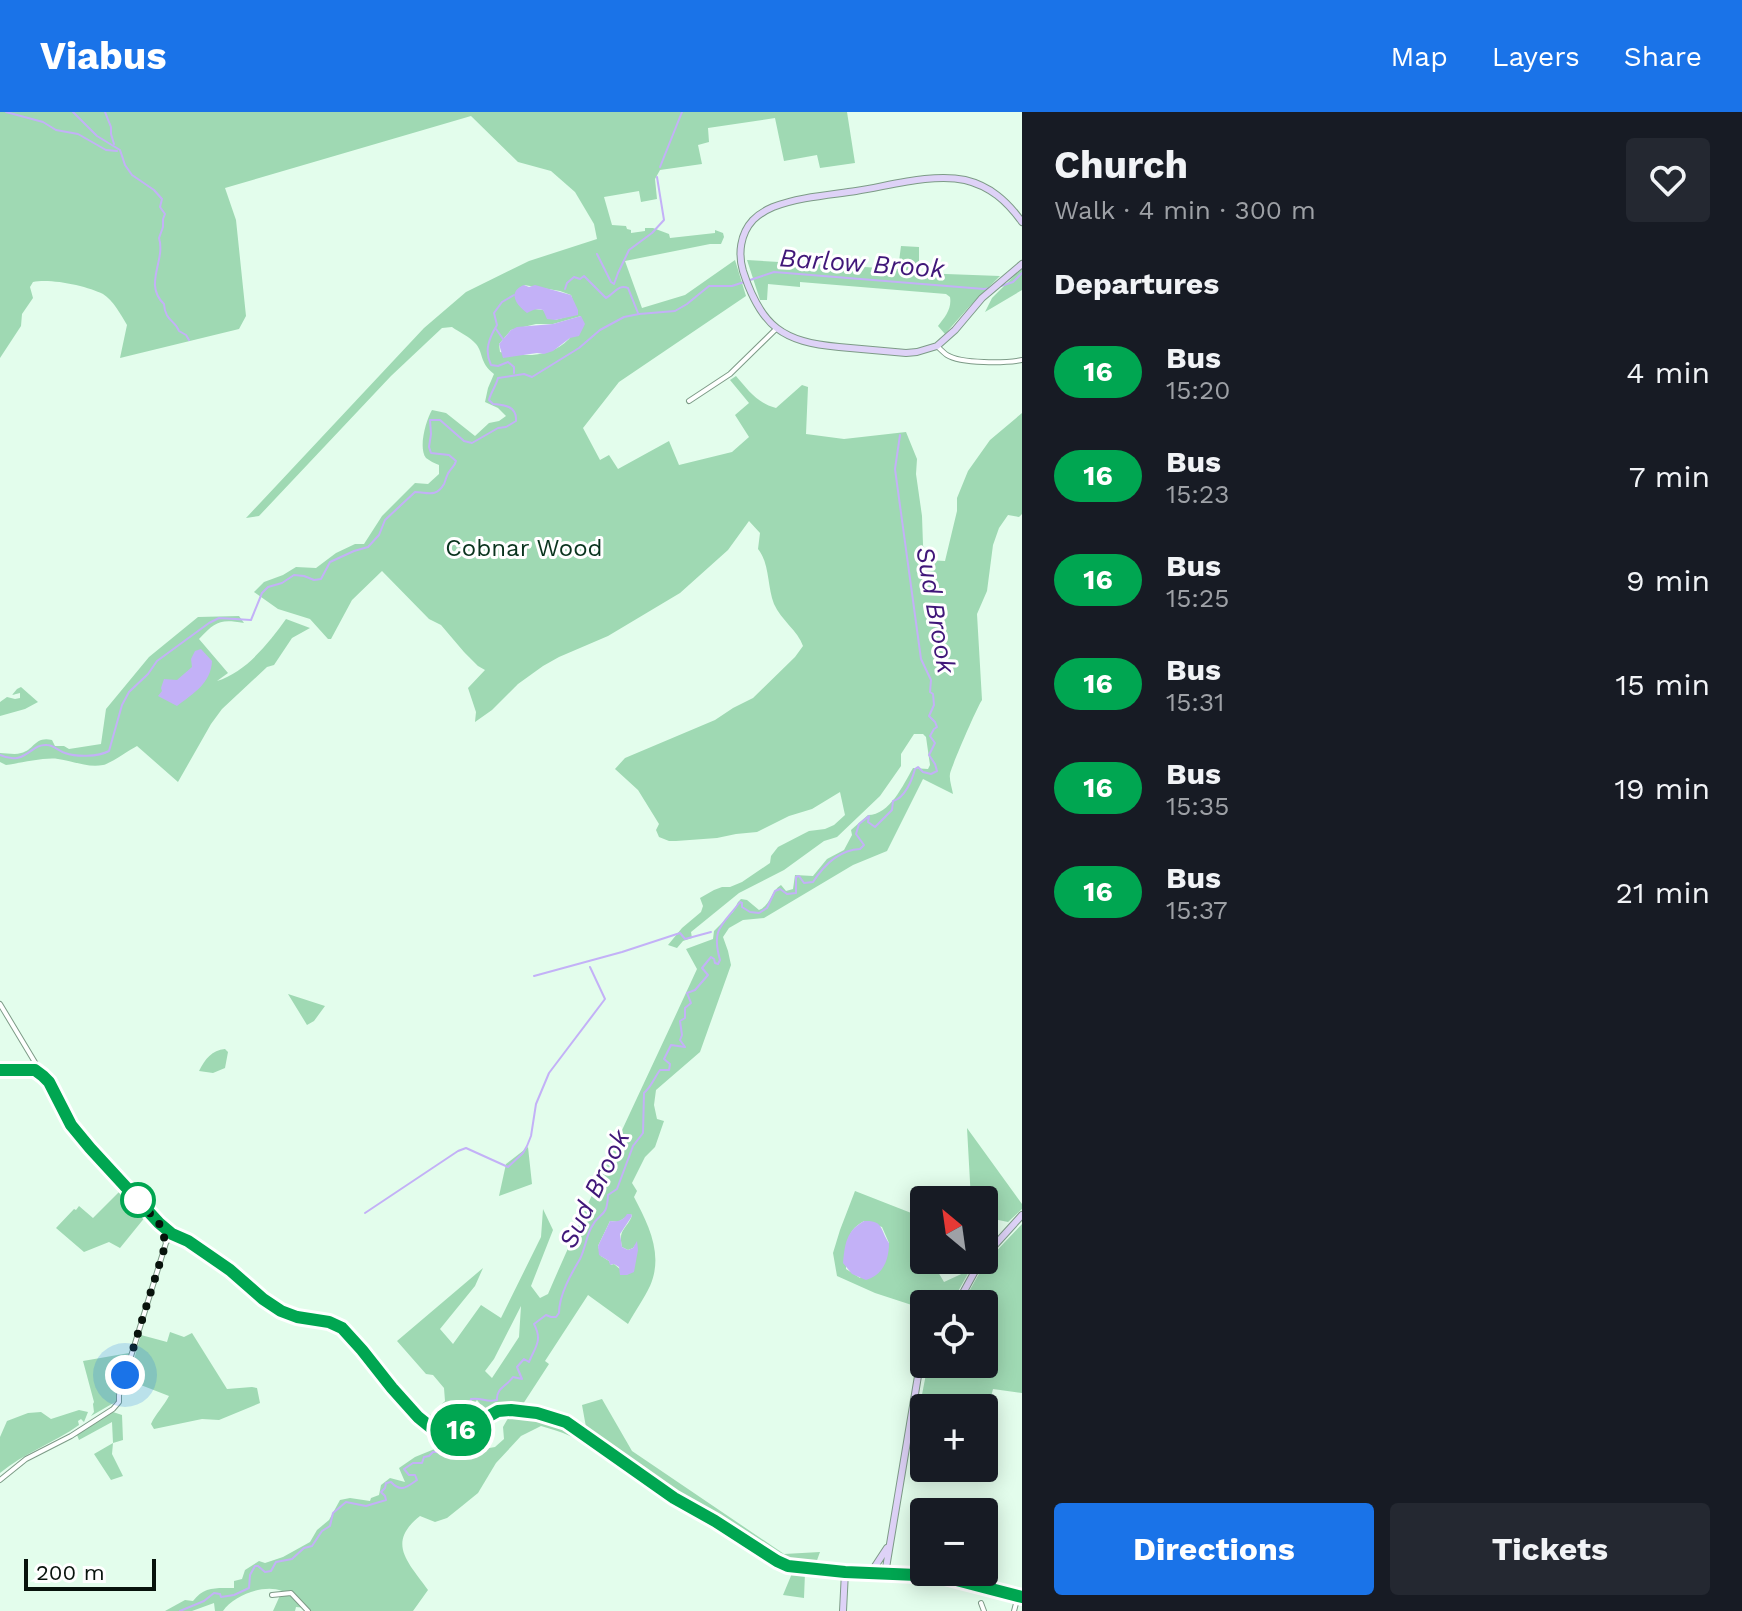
<!DOCTYPE html>
<meta charset="utf-8">
<style>
body{margin:0;font-family:"Work Sans",sans-serif;background:#242831;color:#f1f3f6;height:100vh;display:flex;flex-direction:column;font-size:30px;white-space:nowrap}
*{box-sizing:border-box;margin:0}
p{font-size:26px;color:#9ea1a6}
.icon{flex:none;width:44px;height:44px;fill:none;stroke:currentColor;stroke-width:2;stroke-linecap:round;stroke-linejoin:round}
.map{position:relative;flex:1;overflow:hidden}
.drawer{display:flex;flex-direction:column;background:#171b24;width:720px}
.drawer>*{flex:none}
.badge{padding:0 16px;border-radius:26px;font-size:28px;line-height:52px}
.needle{width:52px;rotate:331deg}
.fabs{position:absolute;left:910px;top:1074px;display:grid;gap:16px}
.fabs a{display:grid;place-items:center;width:88px;height:88px;border-radius:8px;background:#171b24;box-shadow:0 4px 20px #0003;font-size:40px}
.scale{position:absolute;left:24px;bottom:20px;width:132px;box-sizing:border-box;padding-left:8px;border:4px solid #08130c;border-top:0;font-size:22px;line-height:28px;white-space:nowrap;color:#08130c;-webkit-text-stroke:6px #fff;paint-order:stroke}
.you{position:absolute;width:40px;height:40px;margin:-20px;border:6px solid #fff;border-radius:50%;background:#1a73e8;box-shadow:0 0 0 12px #1a73e833}
.map>.badge{position:absolute;translate:-50% -50%;box-shadow:0 0 0 4px #fff}
h2{padding:0 32px;font-size:30px;line-height:72px}
.round{display:grid;place-items:center;flex:none;width:84px;height:84px;border-radius:8px;background:#242831}
.overview{display:flex;align-items:center;justify-content:space-between;height:136px;padding:0 32px}
h1{font-size:38px;font-weight:700;line-height:60px}
.button{display:flex;gap:16px;margin-top:auto;padding:16px 32px}
.button a{flex:1;height:92px;border-radius:8px;background:#1a73e8;color:#fff;font-size:32px;font-weight:700;line-height:92px;text-align:center}
.button a+a{background:#242831;color:#f1f3f6}
ul{padding:0;list-style:none}
li{display:flex;align-items:center;gap:24px;height:104px;padding:0 32px}
li div{flex:1}
li b{display:block;font-size:30px}
li em{font-style:normal}
li .badge{min-width:88px;font-weight:700;text-align:center}
header{display:flex;align-items:center;gap:48px;box-sizing:border-box;height:112px;padding:0 40px;background:#1a73e8;color:#fff}
header strong{font-size:38px}
nav{display:flex;gap:44px;margin-inline-start:auto;font-size:28px}
main{display:flex;flex:1;min-height:0}
.map>svg:first-child{display:block}
.green{fill:#9fd9b3;fill-rule:evenodd}
.water{fill:#c3b1f7}
.lines{fill:none;stroke-linecap:round;stroke-linejoin:round}
.stream{stroke:#c3b1f7;stroke-width:2}
.street-casing{stroke:#7d9b87;stroke-width:6}
.secondary-casing{stroke:#7d9b87;stroke-width:8}
.street{stroke:#fff;stroke-width:4}
.secondary{stroke:#ded2f7;stroke-width:6}
.line-casing{stroke:#fff;stroke-width:18}
.line{stroke:#00a651;stroke-width:12}
.walk{stroke:#08130c;stroke-width:8;stroke-dasharray:0 14.4}
.stop-dot{fill:#fff;stroke:#00a651;stroke-width:4}
.labels{text-anchor:middle;stroke-width:6;stroke-linejoin:round;paint-order:stroke}
.park-label{font-size:24px;fill:#09331d;stroke:#fff}
.water-label{font-size:26px;font-style:italic;fill:#401779;stroke:#fff}
</style>
<header>
<strong>Viabus</strong>
<nav><a>Map</a><a>Layers</a><a>Share</a></nav>
</header>
<main>
<div class="map">
<svg width="1022" height="1499" viewBox="0 0 1022 1499">
<rect width="100%" height="100%" fill="#e3fdec"/>
<path class="green" d="M 0,0 L 847,0 L 855,51 L 820,56 L 817,43 L 784,49 L 775,6 L 708,16 L 709,30 L 698,33 L 702,52 L 660,58 L 655,67 L 657,87 L 641,90 L 639,79 L 604,85 L 612,113 L 626,114 L 627,117 L 631,118 L 631,121 L 645,119 L 645,116 L 653,116 L 669,122 L 670,126 L 715,121 L 715,118 L 723,121 L 724,125 L 721,132 L 710,132 L 625,149 L 642,196 L 685,183 L 735,148 L 746,184 L 619,270 L 583,316 L 600,348 L 609,343 L 618,357 L 669,329 L 679,353 L 732,340 L 749,325 L 735,303 L 749,291 L 730,268 L 736,264 C 748,278 757,291 776,296 L 802,273 L 808,275 L 806,322 L 844,327 L 906,320 L 917,347 L 916,362 L 922,404 L 923,433 L 926,448 L 945,449 L 957,399 L 957,386 L 968,359 L 990,328 L 1022,301 L 1022,402 L 1019,405 L 1008,403 L 999,416 L 993,433 L 987,479 L 977,502 L 982,588 C 978,593 951,655 950,662 C 949,668 952,676 953,682 L 923,667 L 887,739 L 853,753 L 764,806 L 743,808 L 729,816 L 723,825 L 728,839 L 731,853 L 700,940 L 656,978 L 654,993 L 657,1007 L 664,1009 L 655,1035 L 645,1045 L 632,1071 L 637,1079 L 634,1085 C 648,1112 664,1142 650,1174 C 644,1187 635,1199 628,1212 L 588,1183 L 545,1249 L 549,1252 L 523,1292 L 504,1293 L 485,1298 L 477,1288 L 464,1303 L 467,1314 C 452,1317 439,1314 426,1307 L 445,1289 L 444,1276 L 433,1263 L 426,1262 L 397,1229 L 483,1156 L 475,1174 L 440,1217 L 453,1232 L 481,1193 L 501,1206 L 541,1125 L 543,1097 L 553,1118 L 531,1174 L 540,1186 L 548,1182 C 595,1073 647,966 697,857 L 686,837 L 713,827 L 714,819 L 733,800 L 738,790 L 741,787 L 747,788 L 759,798 C 771,793 770,780 781,773 L 786,779 L 793,777 L 795,763 L 813,764 L 827,747 L 844,738 L 852,723 L 851,718 L 868,703 C 890,703 903,673 913,656 L 928,657 L 930,653 L 926,625 L 923,622 L 914,622 L 901,642 L 901,654 L 880,684 L 837,725 L 824,729 L 784,758 L 739,781 L 691,820 L 692,826 L 683,829 L 677,836 L 668,833 L 682,816 L 701,800 L 703,794 L 700,786 L 714,778 L 722,775 L 730,775 L 742,770 L 770,751 L 771,744 L 778,735 L 809,719 L 825,717 L 834,713 L 845,703 L 840,680 L 812,697 L 789,704 L 757,720 L 736,722 L 717,726 L 676,729 L 669,729 L 659,725 L 656,718 L 659,712 L 638,678 L 615,657 L 625,646 L 715,608 L 733,596 L 753,586 L 795,545 L 803,534 C 798,519 781,508 774,492 C 767,474 770,452 758,437 L 760,421 L 749,409 L 728,438 L 680,481 L 608,524 L 559,545 L 543,554 L 518,572 L 492,598 L 475,610 L 476,600 L 468,576 L 485,558 L 478,554 L 464,540 L 441,513 L 429,507 L 382,459 L 352,488 L 331,527 L 328,527 L 310,507 L 278,497 L 254,480 L 264,470 L 283,463 L 296,455 L 316,456 L 336,441 L 355,432 L 364,432 L 382,404 L 415,371 L 428,372 L 439,362 L 439,353 C 434,351 430,349 426,346 C 418,336 426,308 432,298 L 446,301 L 475,324 L 489,311 L 499,309 L 506,304 L 498,296 L 485,290 L 488,276 L 494,262 C 479,250 484,242 476,232 C 470,225 459,220 452,215 L 442,216 L 391,264 L 259,404 L 246,406 L 424,216 L 466,180 L 529,149 L 597,127 L 594,112 L 575,80 L 551,59 L 518,50 L 471,4 L 225,76 L 236,108 L 246,204 L 239,217 L 120,246 L 127,213 C 121,203 113,188 103,182 C 88,174 50,166 33,170 L 30,175 L 33,186 L 22,202 L 21,214 L 0,246 ZM 524,173 L 560,179 L 571,183 L 577,202 L 555,208 L 543,198 L 535,197 ZM 581,204 C 577,211 574,221 569,227 C 550,246 524,245 500,240 L 499,232 L 511,218 L 536,212 L 553,212 ZM 631,1102 L 632,1104 C 626,1118 618,1117 622,1135 L 628,1138 L 633,1136 L 636,1132 L 627,1163 L 614,1152 L 611,1153 L 609,1149 L 601,1144 L 598,1134 L 610,1109 L 618,1110 ZM 521,1194 L 519,1225 L 492,1266 L 485,1259 L 494,1247 Z
M 901,134 L 919,135 L 919,161 L 1000,164 L 968,196 L 945,222 L 938,214 C 945,205 952,197 950,185 L 946,182 L 800,170 L 800,175 L 768,172 L 767,188 L 760,188 L 747,148 L 898,157 Z
M 1022,156 L 1022,178 L 985,200 L 992,186 Z
M 239,504 L 244,511 C 220,507 216,509 199,527 L 228,561 L 217,569 C 246,560 269,531 286,507 L 310,516 L 292,526 L 274,553 L 267,555 L 222,597 L 211,612 L 178,670 L 137,634 C 129,638 110,652 103,653 C 88,656 73,649 58,647 C 45,645 21,651 6,653 L 0,650 L 0,641 C 7,641 15,643 21,641 C 35,638 34,624 52,628 L 55,634 L 64,634 L 69,637 L 101,632 L 106,597 L 149,545 L 198,505 Z
M 21,575 L 38,590 L 25,597 L 0,604 L 0,590 L 7,585 L 15,587 L 20,586 L 20,581 L 12,583 L 17,577 Z
M 288,882 L 325,894 L 314,909 L 307,913 Z
M 225,937 L 228,940 L 225,956 L 213,961 L 199,959 C 205,947 212,938 225,937 Z
M 967,1016 L 1022,1092 L 1022,1097 L 1008,1110 L 984,1105 L 984,1088 L 971,1088 Z
M 528,1035 L 532,1072 L 499,1084 L 506,1052 Z
M 123,1076 L 146,1104 L 120,1136 L 109,1130 L 84,1140 L 56,1116 L 74,1097 L 76,1098 L 79,1094 L 93,1106 Z
M 855,1079 L 924,1106 L 924,1122 L 920,1130 L 924,1137 L 924,1148 L 931,1148 L 944,1170 L 970,1158 L 951,1192 L 924,1192 L 924,1197 L 875,1181 L 837,1164 L 833,1141 L 840,1118 ZM 864,1109 L 882,1115 L 889,1131 L 860,1166 L 846,1157 C 848,1137 843,1120 864,1109 Z
M 1022,1112 L 1022,1281 L 993,1277 L 987,1301 L 984,1300 L 984,1296 L 957,1296 L 942,1290 L 939,1296 L 924,1296 L 924,1311 L 916,1313 L 928,1252 L 984,1252 L 984,1192 L 962,1192 L 985,1151 Z
M 170,1220 L 184,1225 L 192,1221 L 227,1277 L 252,1275 L 257,1276 L 260,1291 L 219,1308 L 202,1307 L 154,1317 L 151,1312 C 156,1301 164,1294 169,1284 L 128,1268 L 141,1223 L 167,1230 Z
M 129,1241 L 117,1283 L 117,1289 L 91,1304 L 94,1300 L 93,1292 L 94,1290 L 83,1249 Z
M 602,1287 L 632,1339 L 784,1442 L 820,1440 L 816,1451 L 781,1444 L 695,1391 L 586,1315 L 582,1293 Z
M 79,1298 L 88,1300 L 84,1310 L 81,1307 L 78,1309 L 79,1313 C 54,1331 24,1341 0,1361 L 0,1325 L 7,1309 L 28,1301 L 41,1300 L 51,1307 Z
M 113,1300 L 122,1303 L 123,1328 L 113,1331 L 112,1342 L 123,1364 L 111,1368 L 94,1342 L 113,1331 L 112,1310 L 79,1328 L 77,1323 Z
M 511,1301 C 549,1306 568,1312 597,1337 L 597,1339 C 580,1326 561,1320 541,1314 L 521,1324 L 496,1351 L 478,1381 L 462,1394 L 447,1406 L 435,1410 L 420,1404 C 386,1431 408,1450 428,1478 L 413,1499 L 310,1499 L 307,1496 L 296,1495 L 295,1499 L 273,1499 L 282,1479 C 264,1472 234,1483 223,1499 L 215,1499 L 214,1491 L 192,1499 L 165,1499 L 185,1488 L 193,1489 C 204,1474 217,1476 234,1476 L 234,1469 L 242,1467 L 245,1458 L 259,1449 L 265,1451 L 283,1445 L 310,1430 L 317,1418 L 329,1408 L 340,1388 L 350,1386 L 370,1389 L 371,1386 L 379,1383 L 381,1373 L 390,1366 L 405,1370 L 399,1356 L 415,1345 L 437,1336 L 443,1335 L 455,1325 L 476,1315 L 484,1337 L 495,1335 L 504,1327 L 503,1315 Z
M 793,1459 L 805,1461 L 804,1486 L 783,1483 Z"/>
<path class="water" d="M 524,173 L 529,175 L 535,173 L 571,183 L 578,198 L 578,203 L 555,208 L 547,207 L 543,198 C 536,196 533,198 527,201 C 516,193 507,180 524,173 Z
M 581,204 L 585,212 L 579,224 L 570,226 L 553,239 L 544,242 L 537,241 L 503,246 L 499,232 L 511,218 L 517,215 L 553,212 Z
M 201,537 L 212,549 C 211,571 194,581 177,594 L 158,584 L 162,579 L 161,576 L 164,567 L 177,568 L 192,555 L 191,547 L 195,539 Z
M 627,1102 L 631,1102 L 632,1104 L 620,1122 L 622,1135 L 628,1138 L 633,1136 L 637,1129 L 638,1138 L 634,1160 L 627,1163 L 620,1163 L 619,1155 L 614,1152 L 610,1153 L 609,1149 L 599,1143 L 598,1134 L 610,1109 C 617,1110 623,1109 627,1102 Z
M 864,1109 C 884,1108 880,1118 889,1131 C 889,1148 883,1163 866,1168 L 852,1162 L 843,1151 C 845,1132 846,1119 864,1109 Z"/>
<g class="lines">
<path class="stream" d="M 6,0 L 43,10 L 56,18 L 78,22 L 106,38 L 117,39
M 73,0 L 97,24 L 120,38 L 125,53 L 132,63 L 154,78 L 162,87 L 160,95 L 165,102 L 163,107 L 163,115 L 159,126 C 166,149 143,172 164,192 C 165,209 175,208 179,219 L 186,223 L 189,228
M 105,0 L 111,15 L 111,22 L 114,32
M 660,55 L 682,0
M 597,142 L 611,170 L 614,172
M 614,172 L 618,161 L 629,138 L 652,121 L 664,108 L 657,65
M 1001,174 L 1013,170 L 1022,161
M 565,177 L 567,171 L 574,165 L 580,167 L 584,164 L 606,186 C 614,182 618,172 628,176 L 638,201
M 514,183 L 502,190 L 494,201 L 497,213 C 489,226 484,239 491,253 L 498,254 L 508,250 L 514,255 L 514,261
M 496,217 L 503,227
M 0,643 C 25,655 31,631 47,633 C 53,633 59,639 65,641 C 76,645 98,645 109,639 L 122,593 L 129,580 L 148,562 L 157,549 L 209,511 L 219,506 L 251,508 L 262,481 L 268,475 L 282,471 L 294,463 L 304,464 L 314,468 L 321,467 L 330,450 L 354,439 L 368,435 L 379,423 L 385,408 L 415,380 C 427,380 436,386 444,372 C 445,370 447,362 449,360 C 451,356 455,354 456,349 L 449,343 L 431,341 L 429,335 L 431,322 L 430,308 L 440,308 L 464,329 L 472,331 L 498,316 L 506,315 L 516,309 C 517,294 505,293 493,292 L 489,288 C 490,282 496,274 498,266 L 524,262 L 532,265 L 579,236 L 600,218 L 624,205 L 639,202 L 675,199 L 687,192 L 709,174 L 732,174 L 774,160 L 984,177 L 991,176
M 534,864 L 622,840 L 680,821 L 685,827 L 711,820
M 365,1101 L 458,1039 L 466,1036 L 508,1055 L 523,1041 L 527,1034 L 531,1024 L 536,992 L 549,961 L 605,887 L 590,855
M 180,1499 L 204,1489 L 214,1481 L 220,1482 L 221,1485 L 234,1483 L 249,1476 L 250,1463 L 255,1454 L 258,1454 L 265,1460 L 271,1459 L 276,1450 L 292,1447 L 304,1436 L 312,1434 L 322,1419 L 330,1414 L 333,1401 L 346,1390 L 366,1394 L 386,1388 L 385,1384 L 381,1380 L 385,1376 L 386,1371 L 391,1370 C 401,1381 407,1375 417,1368 L 415,1363 L 409,1363 L 404,1357 L 413,1351 L 422,1351 L 424,1345 L 429,1344 L 433,1340 L 445,1340 L 450,1334 L 459,1334 L 468,1341 L 470,1329 L 467,1325 L 470,1320 L 462,1309 L 461,1302 L 468,1299 L 471,1287 C 482,1285 486,1291 497,1288 C 496,1276 507,1274 513,1265 L 522,1267 L 517,1255 L 524,1247 L 529,1250 C 535,1235 543,1229 534,1212 L 546,1203 L 551,1205 L 556,1205 L 559,1201 C 559,1183 571,1162 580,1147 C 585,1137 586,1126 591,1116 C 599,1099 607,1108 608,1083 L 617,1077 L 633,1034 L 643,1021 L 644,981 C 652,974 654,966 660,958 L 669,958 L 670,952 L 664,947 L 671,933 L 685,935 L 680,928 L 682,923 L 680,909 L 685,906 L 685,896 L 691,891 L 687,881 L 695,878 L 708,863 L 702,856 L 711,845 L 714,847 L 715,851 L 718,852 L 720,848 C 711,816 722,814 740,790 L 742,791 L 742,795 L 750,800 L 759,801 L 767,796 L 775,779 L 780,777 L 787,782 L 796,781 L 796,765 L 799,764 L 804,771 L 813,770 C 824,753 839,738 860,737 L 864,733 L 856,722 L 859,712 L 869,704 L 868,710 L 875,715 L 892,698 L 893,689 C 905,686 912,668 915,657 L 918,655 L 923,660 L 931,662 L 937,659 L 935,652 L 929,643 L 935,631 L 930,624 L 934,617 L 937,615 L 935,610 L 929,604 L 934,593 L 933,582 L 930,580 L 931,568 L 921,547 L 895,357 L 900,323"/>
<g class="street-casing">
<path id="street" d="M 937,234 C 940,237 944,241 947,243 C 961,252 1006,251 1022,248
M 689,289 L 730,262 L 777,216
M 0,892 L 36,952 L 35,958
M 159,1111 L 166,1131
M 0,1368 L 26,1347 L 71,1324 L 113,1297 L 119,1290 L 119,1283 L 166,1131 L 172,1122
M 272,1483 L 291,1481 L 308,1499
M 981,1491 L 984,1499
M 1014,1499 L 1018,1484"/>
</g>
<g class="secondary-casing">
<path id="secondary" d="M 1022,110 C 1007,89 990,74 965,68 C 932,61 889,74 856,79 C 829,83 799,85 773,95 C 766,98 758,103 753,108 C 740,122 738,142 743,159 C 761,215 783,230 839,235 C 862,237 884,239 906,241 L 917,240 L 937,234 L 955,218 L 982,186 L 1022,152
M 0,958 L 35,958 L 43,964 L 49,970 L 71,1013 L 150,1102 L 172,1122 L 209,1143 L 230,1158 L 263,1187 L 281,1199 L 297,1205 L 329,1210 L 342,1216 L 362,1238 L 379,1262 L 418,1305 L 434,1318 L 447,1321 L 466,1317 L 498,1299 L 511,1298 L 537,1301 L 566,1310 L 674,1386 L 715,1409 L 777,1449 L 792,1454 L 845,1460 L 941,1464 L 1022,1485
M 984,1145 L 1022,1103
M 957,1192 L 981,1148
M 870,1462 L 887,1436
M 885,1462 L 918,1264 L 924,1249
M 843,1499 L 845,1460"/>
</g>
<use href="#street" class="street"/>
<use href="#secondary" class="secondary"/>
</g>
<g class="lines">
<g class="line-casing">
<path id="line" d="M 0,958 L 35,958 L 43,964 L 49,970 L 71,1013 L 90,1036 L 159,1111 L 172,1122 L 188,1129 L 230,1158 L 263,1187 L 281,1199 L 297,1205 L 329,1210 L 342,1216 L 362,1238 L 392,1276 L 418,1305 L 434,1318 L 447,1321 L 466,1317 L 498,1299 L 511,1298 L 537,1301 L 566,1310 L 674,1386 L 715,1409 L 777,1449 L 788,1454 L 845,1460 L 941,1464 L 1022,1485"/>
</g>
<use href="#line" class="line"/>
<path class="walk" d="M 125,1263 L 166,1131 L 159,1111 L 136,1086 L 138,1088"/>
</g>
<circle class="stop-dot" cx="138" cy="1088" r="16"/>
<g class="labels">
<g class="park-label">
<text x="524" y="444">Cobnar Wood</text>
</g>
<g class="water-label">
<text transform="translate(862 151) rotate(4)" y="9">Barlow Brook</text>
<text transform="translate(936 498) rotate(80)" y="9">Sud Brook</text>
<text transform="translate(594 1077) rotate(-64)" y="9">Sud Brook</text>
</g>
</g>
</svg>
<div class="fabs">
<a><svg class="needle" viewBox="-14 -14 28 28"><path d="M0-13l5 13h-10z" fill="#e53935"/><path d="M0 13l5-13h-10z" fill="#9ea1a6"/></svg></a>
<a><svg class="icon" aria-label="locate" viewBox="0 0 24 24"><circle cx="12" cy="12" r="6"/><path d="M12 2v4M12 18v4M2 12h4M18 12h4"/></svg></a>
<a>+</a>
<a>−</a>
</div>
<div class="scale">200 m</div>
<div class="you" style="left:125px;top:1263px"></div>
<b class="badge" style="left:461px;top:1318px;background:#00a651;color:#fff">16</b>
</div>
<section class="drawer">
<div class="overview"><div><h1>Church</h1><p>Walk · 4 min · 300 m</p></div><a class="round"><svg class="icon" aria-label="heart" viewBox="0 0 24 24"><path d="M12 20l-8-8c-3-5 5-10 8-4 3-6 11-1 8 4z"/></svg></a></div>
<h2>Departures</h2>
<ul>
<li><span class="badge" style="background:#00a651;color:#fff">16</span><div><b>Bus</b><p>15:20</p></div><em>4 min</em></li>
<li><span class="badge" style="background:#00a651;color:#fff">16</span><div><b>Bus</b><p>15:23</p></div><em>7 min</em></li>
<li><span class="badge" style="background:#00a651;color:#fff">16</span><div><b>Bus</b><p>15:25</p></div><em>9 min</em></li>
<li><span class="badge" style="background:#00a651;color:#fff">16</span><div><b>Bus</b><p>15:31</p></div><em>15 min</em></li>
<li><span class="badge" style="background:#00a651;color:#fff">16</span><div><b>Bus</b><p>15:35</p></div><em>19 min</em></li>
<li><span class="badge" style="background:#00a651;color:#fff">16</span><div><b>Bus</b><p>15:37</p></div><em>21 min</em></li>
</ul>
<div class="button"><a>Directions</a><a>Tickets</a></div>
</section>
</main>
